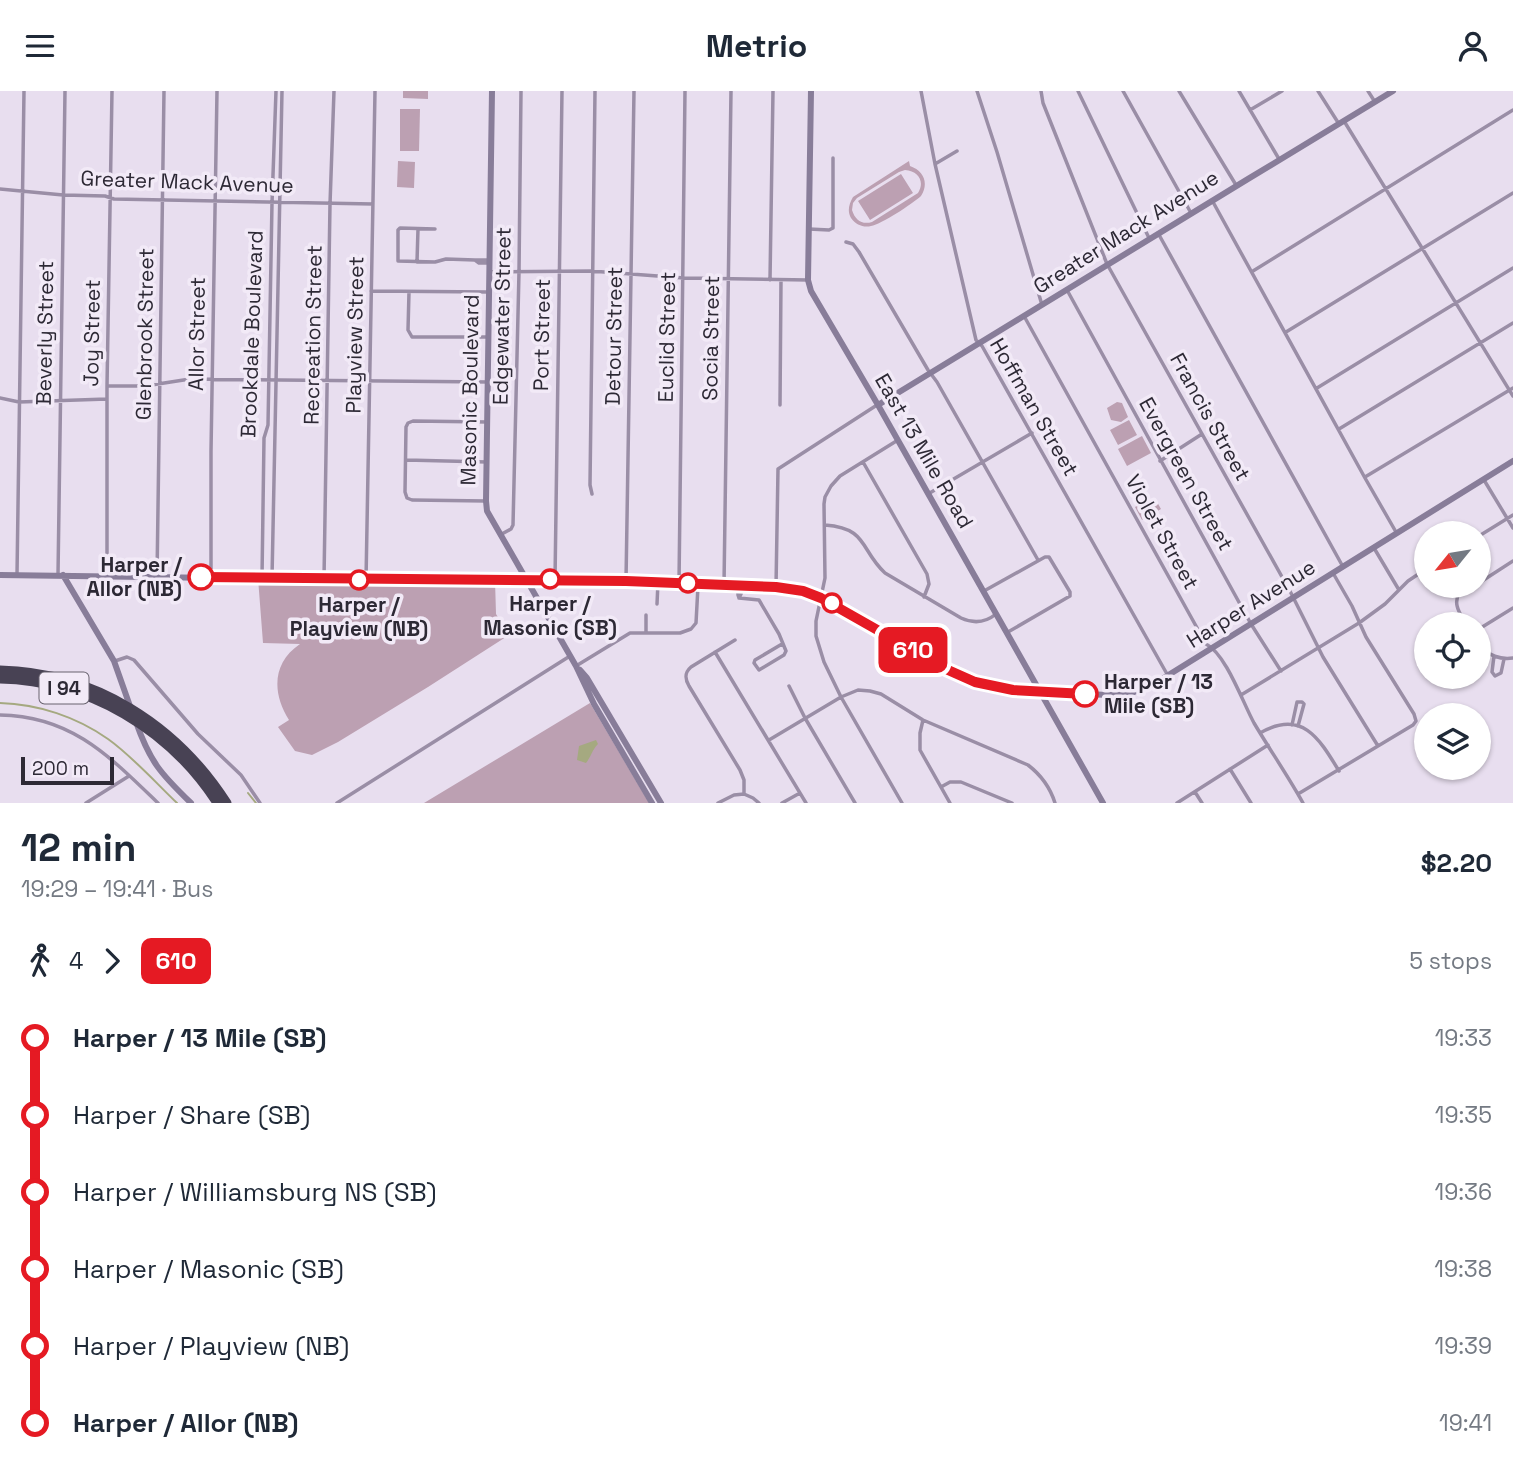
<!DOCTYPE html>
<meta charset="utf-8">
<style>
body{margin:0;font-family:"Space Grotesk",sans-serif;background:#f6f6f7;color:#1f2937;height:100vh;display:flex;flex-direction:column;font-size:26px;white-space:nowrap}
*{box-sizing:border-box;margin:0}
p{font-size:23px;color:#747a83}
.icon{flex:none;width:38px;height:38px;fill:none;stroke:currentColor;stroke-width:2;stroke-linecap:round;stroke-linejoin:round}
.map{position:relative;height:712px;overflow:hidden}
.panel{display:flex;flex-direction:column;background:#fff;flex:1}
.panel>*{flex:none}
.badge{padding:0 14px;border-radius:10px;font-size:24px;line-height:46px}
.needle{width:46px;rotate:240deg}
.fabs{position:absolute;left:1414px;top:430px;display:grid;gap:14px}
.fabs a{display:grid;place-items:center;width:77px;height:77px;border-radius:50%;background:#fff;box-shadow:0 2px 5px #0004;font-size:35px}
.scale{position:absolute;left:21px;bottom:18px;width:93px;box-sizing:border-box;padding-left:7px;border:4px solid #2d2935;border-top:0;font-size:19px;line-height:24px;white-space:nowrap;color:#2d2935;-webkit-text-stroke:5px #f2eaf7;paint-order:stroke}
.map>.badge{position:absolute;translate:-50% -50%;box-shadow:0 0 0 4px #fff}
.legs{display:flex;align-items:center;gap:10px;height:77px;padding:0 21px;font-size:23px}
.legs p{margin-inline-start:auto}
.summary{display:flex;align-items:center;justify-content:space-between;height:119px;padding:0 21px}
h1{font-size:38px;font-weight:700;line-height:52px}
ul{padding:0 21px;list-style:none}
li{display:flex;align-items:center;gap:24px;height:77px;font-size:26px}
li i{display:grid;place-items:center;width:10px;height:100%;margin:0 9px;background:currentColor}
li i::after{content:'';width:18px;height:18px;margin:-9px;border:5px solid;border-radius:50%;background:#fff}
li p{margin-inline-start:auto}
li:first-child i{background:linear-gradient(#0000 50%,currentColor 0)}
li:last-child i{background:linear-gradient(currentColor 50%,#0000 0)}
header{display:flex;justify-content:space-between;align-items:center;height:91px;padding:0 21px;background:#fff;font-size:32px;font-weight:700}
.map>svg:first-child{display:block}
.green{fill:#bca0b2;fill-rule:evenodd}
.water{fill:#a5a980}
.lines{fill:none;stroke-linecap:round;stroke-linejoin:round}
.stream{stroke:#a5a980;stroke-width:2}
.street{stroke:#9a8ea6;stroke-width:3.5}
.secondary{stroke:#887d99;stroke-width:6}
.highway{stroke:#484254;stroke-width:9}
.line-1-casing{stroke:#fff;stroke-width:16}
.line-1{stroke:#e51a23;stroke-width:10}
.stop-1-dot{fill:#fff;stroke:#e51a23;stroke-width:3.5}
.labels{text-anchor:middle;stroke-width:7;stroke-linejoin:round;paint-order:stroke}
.shield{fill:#f2eaf7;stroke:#68636f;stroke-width:2}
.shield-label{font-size:19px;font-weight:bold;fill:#2d2935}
.street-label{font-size:21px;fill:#2d2935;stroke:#f2eaf7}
.stop-label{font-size:21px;font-weight:bold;fill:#2d2935;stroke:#f2eaf7}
</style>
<header><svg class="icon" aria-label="menu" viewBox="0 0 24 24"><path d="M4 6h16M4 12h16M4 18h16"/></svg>Metrio<svg class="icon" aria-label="person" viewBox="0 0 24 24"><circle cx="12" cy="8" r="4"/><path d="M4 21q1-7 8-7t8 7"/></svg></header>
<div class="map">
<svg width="1513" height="712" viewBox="0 0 1513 712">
<rect width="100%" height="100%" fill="#e8deef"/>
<path class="green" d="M 403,0 L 428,0 L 428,8 L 403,7 Z
M 400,18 L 420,18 L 419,60 L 400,60 Z
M 398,70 L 415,71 L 414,97 L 397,96 Z
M 909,70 L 910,75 C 924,80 929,92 921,105 C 912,113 882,133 871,135 C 864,137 856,134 851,127 C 847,120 849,113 853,106 ZM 905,79 C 919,80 925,91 918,102 L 872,131 C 862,134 855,129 852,119 L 853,112 L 857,107 L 899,81 Z
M 901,83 L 913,102 L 870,129 L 858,110 Z
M 1117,311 L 1122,312 L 1128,326 L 1121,331 L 1111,329 L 1107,317 Z
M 1129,329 L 1137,344 L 1118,354 L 1110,339 Z
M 1142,345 L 1151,362 L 1127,375 L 1118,358 Z
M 1157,411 L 1161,418 L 1142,429 L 1135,416 L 1139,414 L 1143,420 Z
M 258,487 L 495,489 L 496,523 L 509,544 L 428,596 L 338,651 L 312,664 L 295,660 L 278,636 L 289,629 C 272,602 272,572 300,553 L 263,552 Z
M 590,612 L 649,712 L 424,712 Z"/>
<path class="water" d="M 596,649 L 598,653 C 592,659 591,666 586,672 L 577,669 L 579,655 Z"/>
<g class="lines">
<path class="stream" d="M 0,612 C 38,613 77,626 108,648 C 132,665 156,692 177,712
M 248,702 L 256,712"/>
<path class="street" d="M 921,0 L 935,73 L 976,249 L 982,255 L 1167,583
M 977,0 L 997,61 L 1042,214
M 1041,0 L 1043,12 L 1107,173 L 1291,502 L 1323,566 L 1378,655
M 1078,0 L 1149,147
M 1123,0 L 1191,122
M 1179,0 L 1236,94
M 1239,0 L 1279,68
M 1318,0 L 1339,33
M 1368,0 L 1375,11
M 1250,19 L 1282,0
M 1344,30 L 1513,305
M 935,73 L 957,60
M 0,98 L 63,104 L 105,105 L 114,108 L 373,113
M 1213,111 L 1365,387 L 1396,441
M 435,138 L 400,137 L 398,139 L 398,170 L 435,171 L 446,168 L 475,169
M 809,138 L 829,139 L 833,137 L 833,67
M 1158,142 L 1342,474
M 846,151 L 853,153 L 859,161 L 928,279 L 937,291 L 1038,469
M 417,171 L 418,138
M 489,172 L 479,172 L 475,169 L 489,169
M 1253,180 L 1513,19
M 489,181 L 591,180 L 684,187 L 808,189
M 770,189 L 773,0
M 1067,199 L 1251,533 L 1281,580
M 371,200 L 488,201
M 409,201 L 408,239 L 412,246 L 487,246
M 1024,225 L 1206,553 C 1226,563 1243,612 1254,632 C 1270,659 1288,685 1303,712
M 1286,241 L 1513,102
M 107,295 L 145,295 L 190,288 L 488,291
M 1317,297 L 1513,177
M 0,307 L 19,311 L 107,308
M 780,314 L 781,189
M 1339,338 L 1513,232
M 898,349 L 840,385 L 831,395 L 825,406 L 824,413 L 825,487 L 816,530 L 816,545 L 824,571 L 841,606 L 902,712
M 406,369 L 487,371
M 1160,370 L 1202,343
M 863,371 L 927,483 L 929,493 L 924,506
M 1365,386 L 1513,297
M 1484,389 L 1513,437
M 592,403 L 590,394 L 595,0
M 928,403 L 1032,342
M 486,410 L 412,409 L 407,407 L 405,401 L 406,336 L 408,332 L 413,330 L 487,331
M 825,434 C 868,437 860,459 885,482 L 961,527 C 974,533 985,532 996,523
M 500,444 L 511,438 L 513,434 L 519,181 L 521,0
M 1479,445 L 1513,424
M 1374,457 L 1399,499
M 17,484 L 24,0
M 58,484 L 65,0
M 107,485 L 107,295 L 112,0
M 157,486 L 164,0
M 211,487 L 211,360 L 217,0
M 262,487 L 264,347 L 268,334 L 272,112 L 276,0
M 272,487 L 282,0
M 324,488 L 330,113 L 334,0
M 366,489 L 375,0
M 555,489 L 562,0
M 626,490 L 634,0
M 679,492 L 685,0
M 1479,492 L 1513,470
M 724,494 L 731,0
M 738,496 L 738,504 L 739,507 L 741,503 L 741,496
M 776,496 L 778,378 L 877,314
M 984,500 L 1045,466 L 1049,466 L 1070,501 L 1070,505 L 1008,541
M 739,507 L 759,509 L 779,543 L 786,560 L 784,564 L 759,579 L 754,572 L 755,569 L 782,553
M 657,513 L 658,491
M 511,521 L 536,507
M 1466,534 C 1460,522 1452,513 1460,500 L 1473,495
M 1479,538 L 1513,517
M 646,541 L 646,524
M 735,549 L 691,576 C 684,582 685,588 689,595 L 740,679 L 744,689 L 744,703
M 1479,556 C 1490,564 1499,569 1513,567
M 715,561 L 806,712
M 1494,565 L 1492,581 L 1495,585 L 1501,582 L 1504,568
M 115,570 L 127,566 L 134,569 L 198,643 L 241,684 L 260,712
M 576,575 L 630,542 L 680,542 L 691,538 L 696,532 L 698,495
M 789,595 L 805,627 L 855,712
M 1241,604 L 1359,532 L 1385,513 L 1408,490 L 1426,478
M 0,624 C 72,625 110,666 158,712
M 923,629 L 920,642 L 920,659 L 950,712
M 1292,634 L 1297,611 L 1302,611 L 1304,613 L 1298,635
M 1260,642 C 1302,618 1319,647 1339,680
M 769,649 L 841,606 L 858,599 L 870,600 L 881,603 L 923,629 L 1028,674 C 1041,684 1050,696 1055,712
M 1230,678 L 1251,712
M 941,696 L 950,691 L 961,691 L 1012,712
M 1195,701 L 1202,712
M 744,703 L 753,707 L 759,712
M 1298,703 L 1413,634 L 1416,630 L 1414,623 L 1366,546 L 1352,515 L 1333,482
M 86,712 L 129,685
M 337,712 L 570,565
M 718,712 L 734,704 L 744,703
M 782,712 L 800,702
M 1177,712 L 1268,654"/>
<path class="secondary" d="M 492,0 L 486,410 L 487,420 L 576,575 L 594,613 L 652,712
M 811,0 L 808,189 L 811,200 L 878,314 L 1103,712
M 878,314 C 1050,209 1221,104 1393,0
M 0,484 L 360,489 L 555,489 L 776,496 L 803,500 L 821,507 L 948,579 L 984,594 L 1010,599 L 1107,604 L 1134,601 L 1154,593 L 1513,370
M 63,484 L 114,570 L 131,618
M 580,579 L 587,587 L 661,712
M 136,631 C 150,671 161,683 191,712"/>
<path class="highway" d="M 0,579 C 95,581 177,634 227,712
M 0,588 C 89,590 169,638 217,712"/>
</g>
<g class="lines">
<g class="line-1-casing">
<path id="line-1" d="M 201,486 L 626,490 L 776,496 L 803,500 L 821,507 L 948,579 L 975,591 L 1013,599 L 1085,603"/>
</g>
<use href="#line-1" class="line-1"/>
</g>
<g class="stop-1-dot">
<circle cx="201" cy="486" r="12"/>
<circle cx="550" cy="488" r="9"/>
<circle cx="359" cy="489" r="9"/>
<circle cx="688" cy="492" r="9"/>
<circle cx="832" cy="512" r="9"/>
<circle cx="1085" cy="603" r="12"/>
</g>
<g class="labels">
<rect class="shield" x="39.5" y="581.5" width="49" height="31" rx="5"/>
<g class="shield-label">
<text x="64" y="604">I 94</text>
</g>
<g class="street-label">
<text transform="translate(187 91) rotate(2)" y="7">Greater Mack Avenue</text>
<text transform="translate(1126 141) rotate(-32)" y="7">Greater Mack Avenue</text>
<text transform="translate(502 225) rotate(-89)" y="7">Edgewater Street</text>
<text transform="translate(45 242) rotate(-89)" y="7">Beverly Street</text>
<text transform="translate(92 242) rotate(-89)" y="7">Joy Street</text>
<text transform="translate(145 243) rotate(-89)" y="7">Glenbrook Street</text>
<text transform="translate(197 243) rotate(-89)" y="7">Allor Street</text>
<text transform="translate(252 243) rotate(-88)" y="7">Brookdale Boulevard</text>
<text transform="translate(313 244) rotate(-89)" y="7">Recreation Street</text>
<text transform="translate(355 244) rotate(-89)" y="7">Playview Street</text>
<text transform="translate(542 244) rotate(-89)" y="7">Port Street</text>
<text transform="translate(614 245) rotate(-89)" y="7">Detour Street</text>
<text transform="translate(667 246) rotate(-89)" y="7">Euclid Street</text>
<text transform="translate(711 247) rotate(-89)" y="7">Socia Street</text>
<text transform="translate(470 299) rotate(-89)" y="7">Masonic Boulevard</text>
<text transform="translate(1034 316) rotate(60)" y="7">Hoffman Street</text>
<text transform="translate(1210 326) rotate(61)" y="7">Francis Street</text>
<text transform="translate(924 360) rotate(60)" y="7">East 13 Mile Road</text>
<text transform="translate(1186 383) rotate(61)" y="7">Evergreen Street</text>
<text transform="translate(1162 441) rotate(61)" y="7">Violet Street</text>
<text transform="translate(1251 513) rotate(-32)" y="7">Harper Avenue</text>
</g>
<g class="stop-label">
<text x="182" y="481" text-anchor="end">Harper /<tspan x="182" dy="24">Allor (NB)</tspan></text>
<text x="550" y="520">Harper /<tspan x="550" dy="24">Masonic (SB)</tspan></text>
<text x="359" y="521">Harper /<tspan x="359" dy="24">Playview (NB)</tspan></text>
<text x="1104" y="598" text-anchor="start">Harper / 13<tspan x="1104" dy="24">Mile (SB)</tspan></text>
</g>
</g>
</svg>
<div class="fabs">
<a><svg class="needle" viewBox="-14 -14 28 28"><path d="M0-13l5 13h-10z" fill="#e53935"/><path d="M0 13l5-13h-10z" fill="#747a83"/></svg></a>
<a><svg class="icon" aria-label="locate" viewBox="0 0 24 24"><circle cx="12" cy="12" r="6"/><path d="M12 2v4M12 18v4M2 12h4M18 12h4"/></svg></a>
<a><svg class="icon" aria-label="layers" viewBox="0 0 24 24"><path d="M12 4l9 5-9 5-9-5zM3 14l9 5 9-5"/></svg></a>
</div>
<div class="scale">200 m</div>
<b class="badge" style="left:913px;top:559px;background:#e51a23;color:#fff">610</b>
</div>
<section class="panel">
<div class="summary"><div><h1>12 min</h1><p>19:29 – 19:41 · Bus</p></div><b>$2.20</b></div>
<div class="legs"><svg class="icon" aria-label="walk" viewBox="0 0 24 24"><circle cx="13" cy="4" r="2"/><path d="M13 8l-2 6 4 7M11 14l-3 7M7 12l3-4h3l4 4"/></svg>4<svg class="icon" aria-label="forward" viewBox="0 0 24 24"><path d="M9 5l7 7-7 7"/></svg><b class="badge" style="background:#e51a23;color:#fff">610</b><p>5 stops</p></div>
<ul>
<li><i style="color:#e51a23"></i><b>Harper / 13 Mile (SB)</b><p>19:33</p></li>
<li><i style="color:#e51a23"></i><span>Harper / Share (SB)</span><p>19:35</p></li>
<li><i style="color:#e51a23"></i><span>Harper / Williamsburg NS (SB)</span><p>19:36</p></li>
<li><i style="color:#e51a23"></i><span>Harper / Masonic (SB)</span><p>19:38</p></li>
<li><i style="color:#e51a23"></i><span>Harper / Playview (NB)</span><p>19:39</p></li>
<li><i style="color:#e51a23"></i><b>Harper / Allor (NB)</b><p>19:41</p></li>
</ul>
</section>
